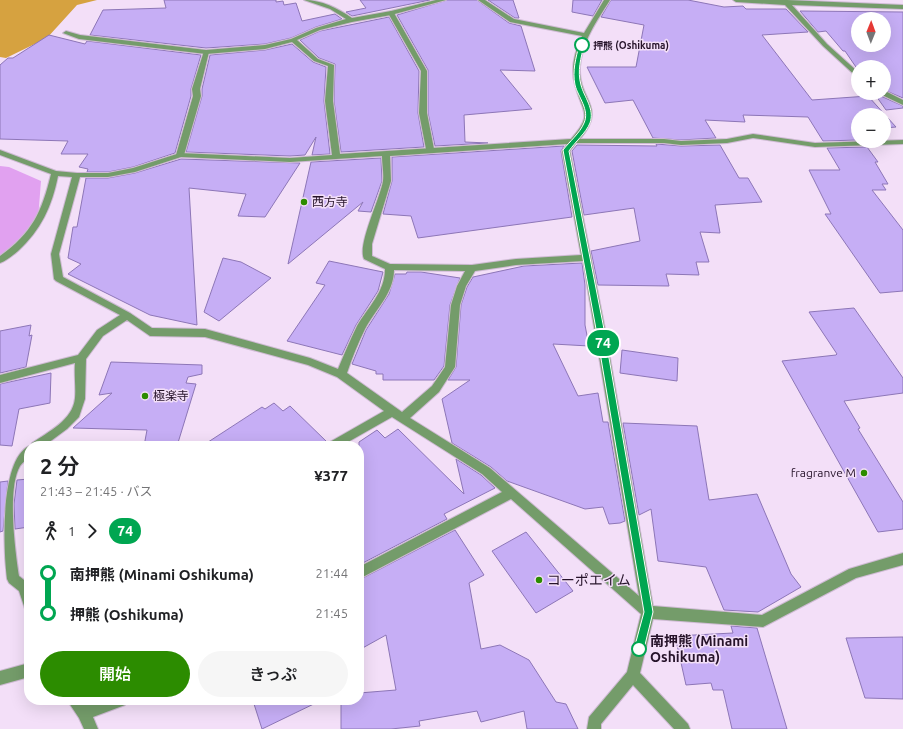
<!DOCTYPE html>
<html lang="ja">
<meta charset="utf-8">
<style>
body{margin:0;font-family:Ubuntu,"Noto Sans JP",sans-serif;background:#f6f6f6;color:#202124;height:100vh;display:flex;flex-direction:column;font-size:15px;white-space:nowrap}
*{box-sizing:border-box;margin:0}
p{font-size:13px;color:#757577}
.icon{flex:none;width:22px;height:22px;fill:none;stroke:currentColor;stroke-width:2;stroke-linecap:round;stroke-linejoin:round}
.map{position:relative;flex:1;overflow:hidden}
.details{position:absolute;left:24px;top:441px;width:340px;height:264px;display:flex;flex-direction:column;background:#fff;border-radius:16px;box-shadow:0 4px 16px #0002}
.details>*{flex:none}
.badge{padding:0 8px;border-radius:13px;font-size:14px;line-height:26px}
.needle{width:26px;rotate:1deg}
.tools{position:absolute;left:851px;top:12px;display:grid;gap:8px}
.tools a{display:grid;place-items:center;width:40px;height:40px;border-radius:50%;background:#fff;box-shadow:0 4px 16px #0002;font-size:20px}
.map>.badge{position:absolute;translate:-50% -50%;box-shadow:0 0 0 2px #fff}
.legs{display:flex;align-items:center;gap:6px;height:44px;padding:0 16px;font-size:13px}
.legs p{margin-inline-start:auto}
.summary{display:flex;align-items:center;justify-content:space-between;height:68px;padding:0 16px}
h1{font-size:22px;font-weight:600;line-height:30px}
.button{display:flex;gap:8px;margin-top:auto;padding:8px 16px}
.button a{flex:1;height:46px;border-radius:24px;background:#2c8c00;color:#fff;font-size:16px;font-weight:600;line-height:46px;text-align:center}
.button a+a{background:#f6f6f6;color:#202124}
ul{padding:0 16px;list-style:none}
li{display:flex;align-items:center;gap:14px;height:40px;font-size:15px}
li i{display:grid;place-items:center;width:6px;height:100%;margin:0 5px;background:currentColor}
li i::after{content:'';width:10px;height:10px;margin:-5px;border:3px solid;border-radius:50%;background:#fff}
li p{margin-inline-start:auto}
li:first-child i{background:linear-gradient(#0000 50%,currentColor 0)}
li:last-child i{background:linear-gradient(currentColor 50%,#0000 0)}
.map>svg:first-child{display:block}
.forest{fill:#d6a240}
.water{fill:#e1a1f0}
.building{fill:#c6aef5;stroke:#8d76b7;fill-rule:evenodd}
.lines{fill:none;stroke-linecap:round;stroke-linejoin:round}
.lane-casing{stroke:#cebad3;stroke-width:2}
.street-casing{stroke:#cebad3;stroke-width:2}
.lane{fill:#749c6a;fill-rule:evenodd}
.street{fill:#749c6a;fill-rule:evenodd}
.line-1{fill:#00a651;stroke:#fff}
.stop-1-dot{fill:#fff;stroke:#00a651;stroke-width:2}
.poi-dot{fill:#2c8c00;stroke:#f3dff8;stroke-width:1.5}
.labels{text-anchor:middle;stroke-width:3;stroke-linejoin:round;paint-order:stroke}
.far-stop-label{font-size:10px;font-weight:bold;fill:#26132a;stroke:#f3dff8;text-anchor:start}
.poi-label{font-size:12px;fill:#26132a;stroke:#f3dff8;text-anchor:start}
.near-poi-label{font-size:14px;fill:#26132a;stroke:#f3dff8;text-anchor:start}
.near-stop-label{font-size:14px;font-weight:bold;fill:#26132a;stroke:#f3dff8;text-anchor:start}
</style>
<div class="map">
<svg width="903" height="729" viewBox="0 0 903 729">
<rect width="100%" height="100%" fill="#f3dff8"/>
<path class="forest" d="M 0,0 L 97,0 L 77,5 L 47,38 L 6,58 L 0,57 Z"/>
<path class="water" d="M 0,166 L 9,167 L 41,181 L 38,219 L 8,256 L 0,260 Z"/>
<path class="building" d="M 164,0 L 276,0 L 276,2 L 283,1 L 284,5 L 296,3 L 302,21 L 335,14 L 342,19 L 316,27 L 291,38 L 265,44 L 206,48 L 90,35 L 103,10 L 166,8 Z
M 360,0 L 430,0 L 352,16 L 346,12 L 366,8 Z
M 447,0 L 477,0 L 509,23 L 521,26 L 535,71 L 500,70 L 532,109 L 464,115 L 465,142 L 488,143 L 435,146 L 428,113 L 428,70 L 397,15 Z
M 488,0 L 513,0 L 519,18 L 515,18 Z
M 573,0 L 602,0 L 593,16 L 572,12 Z
M 611,0 L 688,0 L 724,7 L 743,6 L 746,9 L 786,9 L 808,32 L 762,35 L 812,100 L 868,96 L 896,127 L 884,128 L 884,115 L 858,115 L 858,131 L 855,131 L 858,135 L 858,140 L 823,141 L 808,117 L 743,115 L 745,122 L 705,120 L 716,138 L 681,140 L 653,138 L 633,100 L 605,103 L 587,67 L 636,67 L 644,25 L 601,17 Z
M 800,11 L 903,12 L 903,98 L 884,90 L 884,67 L 858,67 L 858,70 L 845,51 L 843,51 L 826,31 L 818,32 ZM 858,19 L 884,19 L 884,45 L 858,45 Z
M 389,17 L 419,71 L 418,113 L 424,147 L 341,152 L 334,101 L 335,64 L 319,58 L 300,40 L 320,31 Z
M 49,35 L 85,44 L 87,41 L 201,55 L 191,89 L 191,96 L 175,153 L 133,167 L 108,172 L 87,172 L 88,169 L 79,167 L 88,154 L 61,154 L 68,141 L 0,139 L 0,65 L 8,58 L 13,58 Z
M 292,44 L 313,62 L 326,67 L 324,101 L 330,154 L 312,155 L 316,137 L 305,155 L 290,156 L 186,152 L 202,96 L 202,89 L 210,55 L 265,50 Z
M 874,93 L 903,106 L 903,108 L 886,110 Z
M 656,144 L 681,146 L 720,145 L 739,178 L 748,178 L 762,202 L 715,205 L 720,233 L 700,232 L 709,262 L 696,262 L 699,275 L 666,274 L 669,286 L 598,285 L 591,251 L 640,241 L 634,208 L 584,215 L 572,151 L 577,145 L 657,146 Z
M 564,146 L 561,151 L 572,217 L 418,238 L 411,216 L 383,214 L 392,181 L 392,157 Z
M 867,147 L 878,162 L 875,162 L 888,184 L 882,184 L 886,190 L 872,190 L 903,230 L 903,291 L 880,293 L 825,214 L 831,214 L 809,170 L 840,170 L 827,148 Z
M 381,158 L 382,181 L 371,212 L 358,211 L 363,202 L 288,264 L 311,162 Z
M 181,159 L 300,163 L 265,217 L 238,216 L 246,194 L 189,188 L 197,325 L 150,315 L 68,274 L 81,264 L 68,258 L 73,227 L 77,227 L 86,178 L 108,178 L 135,173 Z
M 223,258 L 241,262 L 271,278 L 219,321 L 204,312 Z
M 329,261 L 383,272 L 378,291 L 356,325 L 342,355 L 287,341 L 325,285 L 316,283 Z
M 582,263 L 585,285 L 585,325 L 589,346 L 553,344 L 578,396 L 598,393 L 603,422 L 608,422 L 625,521 L 620,523 L 609,524 L 603,507 L 585,509 L 507,481 L 491,467 L 452,443 L 442,399 L 470,380 L 448,380 L 456,367 L 461,305 L 467,287 L 473,277 L 524,266 Z
M 407,272 L 421,272 L 460,278 L 450,305 L 444,366 L 434,380 L 383,380 L 383,374 L 376,374 L 376,371 L 352,364 L 366,330 L 389,294 L 395,274 L 406,274 Z
M 854,308 L 903,378 L 903,393 L 844,401 L 860,428 L 858,429 L 903,502 L 903,529 L 878,532 L 782,361 L 836,355 L 837,354 L 809,312 Z
M 31,325 L 29,336 L 32,335 L 26,367 L 0,373 L 0,331 Z
M 622,350 L 678,358 L 677,381 L 620,373 Z
M 111,362 L 202,365 L 202,374 L 188,377 L 186,383 L 196,384 L 177,446 L 144,446 L 147,430 L 73,428 L 112,393 L 99,395 Z
M 51,373 L 50,403 L 19,409 L 12,446 L 0,445 L 0,384 Z
M 274,403 L 283,411 L 290,406 L 327,442 L 326,446 L 202,446 L 262,407 L 265,409 Z
M 623,423 L 697,426 L 709,500 L 757,494 L 791,574 L 801,587 L 758,612 L 724,610 L 706,567 L 658,561 L 651,509 L 639,515 Z
M 398,429 L 464,494 L 456,459 L 481,475 L 495,488 L 444,514 L 447,519 L 359,565 L 359,442 L 377,430 L 385,438 Z
M 29,479 L 29,527 L 15,529 L 14,504 L 17,480 Z
M 8,481 L 3,531 L 0,532 L 0,482 Z
M 455,530 L 484,575 L 469,583 L 481,649 L 500,645 L 529,660 L 556,702 L 566,704 L 578,729 L 527,729 L 524,711 L 481,722 L 477,711 L 419,721 L 420,726 L 391,729 L 341,729 L 341,700 L 359,700 L 359,693 L 396,690 L 386,635 L 359,650 L 359,580 Z
M 526,532 L 573,591 L 536,613 L 492,551 Z
M 731,626 L 757,628 L 787,729 L 732,729 L 723,690 L 713,690 L 711,683 L 686,685 L 675,636 L 733,633 Z
M 903,637 L 903,699 L 865,698 L 846,638 Z
M 290,700 L 322,700 L 262,729 L 254,704 Z"/>
<g class="lines">
<g class="lane-casing">
<path id="lane" d="M 391,11 L 394,13 L 427,71 L 427,113 L 434,149 L 433,151 L 430,151 L 426,149 L 419,113 L 421,71 L 388,13 Z
M 204,51 L 209,52 L 200,89 L 201,96 L 184,155 L 180,157 L 176,155 L 193,96 L 192,89 Z"/>
</g>
<g class="street-casing">
<path id="street" d="M 304,0 C 322,0 337,8 352,18 L 391,11 L 436,0 L 446,0 L 391,15 L 352,22 L 320,30 L 297,40 L 318,59 L 334,65 L 333,101 L 340,154 L 571,139 C 594,113 582,113 575,85 C 570,69 575,51 582,36 L 510,22 L 478,0 L 485,0 L 514,19 L 584,33 L 604,0 L 610,0 C 597,21 582,41 580,67 C 578,101 608,106 580,139 L 664,139 L 681,141 L 727,139 L 753,134 L 815,143 L 903,140 L 903,144 L 815,147 L 753,138 L 727,143 L 681,145 L 664,143 L 576,143 L 570,151 L 605,329 L 653,606 L 762,615 L 849,569 L 903,553 L 903,565 L 856,578 L 763,627 L 653,619 L 640,673 L 688,724 L 690,729 L 674,729 L 633,685 L 601,724 L 601,729 L 587,729 L 589,717 L 627,672 L 641,614 L 511,499 L 359,579 L 359,567 L 502,492 L 482,474 L 392,417 L 341,446 L 327,446 L 328,443 L 384,411 L 337,377 L 308,365 L 205,337 L 150,336 L 127,320 L 103,336 L 86,359 L 85,399 L 79,417 L 67,429 L 44,446 L 31,446 L 32,443 C 48,432 73,420 75,398 C 76,387 74,375 75,363 L 0,383 L 0,375 L 78,355 L 97,330 L 120,315 L 56,281 L 54,279 L 51,254 L 72,177 L 58,176 C 52,206 41,230 18,251 C 13,255 6,261 0,263 L 0,256 C 32,233 42,212 51,174 L 0,155 L 0,150 L 56,171 L 77,173 L 108,173 L 133,168 L 180,153 L 290,158 L 332,155 L 325,101 L 328,66 L 314,61 L 292,42 L 265,49 L 206,54 L 79,39 L 63,33 L 66,31 L 80,35 L 206,50 L 265,45 L 291,39 L 316,28 L 346,19 L 330,9 ZM 567,144 L 562,151 L 581,255 L 516,259 L 472,265 L 390,264 L 372,256 L 372,244 L 391,181 L 390,156 ZM 382,156 C 382,164 384,173 383,181 C 380,199 357,245 364,259 L 385,269 C 385,292 368,307 357,326 C 350,340 344,355 338,369 L 310,358 L 205,329 L 152,328 L 130,313 L 63,277 L 59,254 L 80,177 L 108,177 L 135,172 L 181,157 L 290,162 ZM 583,261 L 639,596 L 490,468 L 410,418 L 439,392 L 455,367 L 460,305 L 466,286 L 475,271 L 516,265 ZM 394,270 L 465,271 L 457,286 L 451,305 L 445,367 L 432,386 L 402,412 L 347,373 C 352,358 358,343 365,329 C 375,310 394,293 394,270 Z
M 733,0 L 787,0 L 903,5 L 903,9 L 792,5 L 827,44 L 858,72 L 858,78 L 823,46 L 785,5 L 736,2 Z
M 885,91 L 903,100 L 903,105 L 878,93 L 884,93 Z
M 29,446 L 29,457 C 26,460 22,463 20,466 C 7,488 15,550 19,576 L 24,580 L 29,578 L 29,611 L 25,609 L 19,591 L 9,583 L 7,579 C 3,547 0,460 29,446 Z
M 29,663 L 29,677 L 0,685 L 0,671 Z
M 67,700 L 83,700 L 87,705 L 101,700 L 127,700 L 125,705 L 93,717 L 98,729 L 84,729 L 79,718 Z"/>
</g>
<use href="#lane" class="lane"/>
<use href="#street" class="street"/>
</g>
<path class="line-1" d="M 582,43 L 584,45 C 581,58 577,71 581,85 C 584,97 595,109 590,123 C 586,133 575,142 569,151 L 604,329 L 653,612 L 644,649 L 643,653 L 639,654 L 636,653 L 634,649 L 644,612 L 596,329 L 563,150 C 569,142 580,133 584,123 C 590,110 578,97 575,85 C 572,71 576,58 579,45 Z"/>
<g class="stop-1-dot">
<circle cx="582" cy="45" r="7"/>
<circle cx="639" cy="649" r="7"/>
</g>
<g class="poi-dot">
<circle cx="304" cy="202" r="4"/>
<circle cx="145" cy="396" r="4"/>
<circle cx="864" cy="473" r="4"/>
<circle cx="539" cy="580" r="4"/>
</g>
<g class="labels">
<g class="far-stop-label">
<text x="593" y="49">押熊 (Oshikuma)</text>
</g>
<g class="poi-label">
<text x="312" y="206">西方寺</text>
<text x="153" y="400">極楽寺</text>
<text x="856" y="477" text-anchor="end">fragranve M</text>
</g>
<g class="near-poi-label">
<text x="547" y="585">コーポエイム</text>
</g>
<g class="near-stop-label">
<text x="650" y="646">南押熊 (Minami<tspan x="650" dy="16">Oshikuma)</tspan></text>
</g>
</g>
</svg>
<div class="tools">
<a><svg class="needle" viewBox="-14 -14 28 28"><path d="M0-13l5 13h-10z" fill="#e53935"/><path d="M0 13l5-13h-10z" fill="#757577"/></svg></a>
<a>+</a>
<a>−</a>
</div>
<b class="badge" style="left:603px;top:343px;background:#00a651;color:#fff">74</b>
<section class="details">
<div class="summary"><div><h1>2 分</h1><p>21:43 – 21:45 · バス</p></div><b>¥377</b></div>
<div class="legs"><svg class="icon" aria-label="walk" viewBox="0 0 24 24"><circle cx="13" cy="4" r="2"/><path d="M13 8l-2 6 4 7M11 14l-3 7M7 12l3-4h3l4 4"/></svg>1<svg class="icon" aria-label="forward" viewBox="0 0 24 24"><path d="M9 5l7 7-7 7"/></svg><b class="badge" style="background:#00a651;color:#fff">74</b></div>
<ul>
<li><i style="color:#00a651"></i><b>南押熊 (Minami Oshikuma)</b><p>21:44</p></li>
<li><i style="color:#00a651"></i><b>押熊 (Oshikuma)</b><p>21:45</p></li>
</ul>
<div class="button"><a>開始</a><a>きっぷ</a></div>
</section>
</div>
